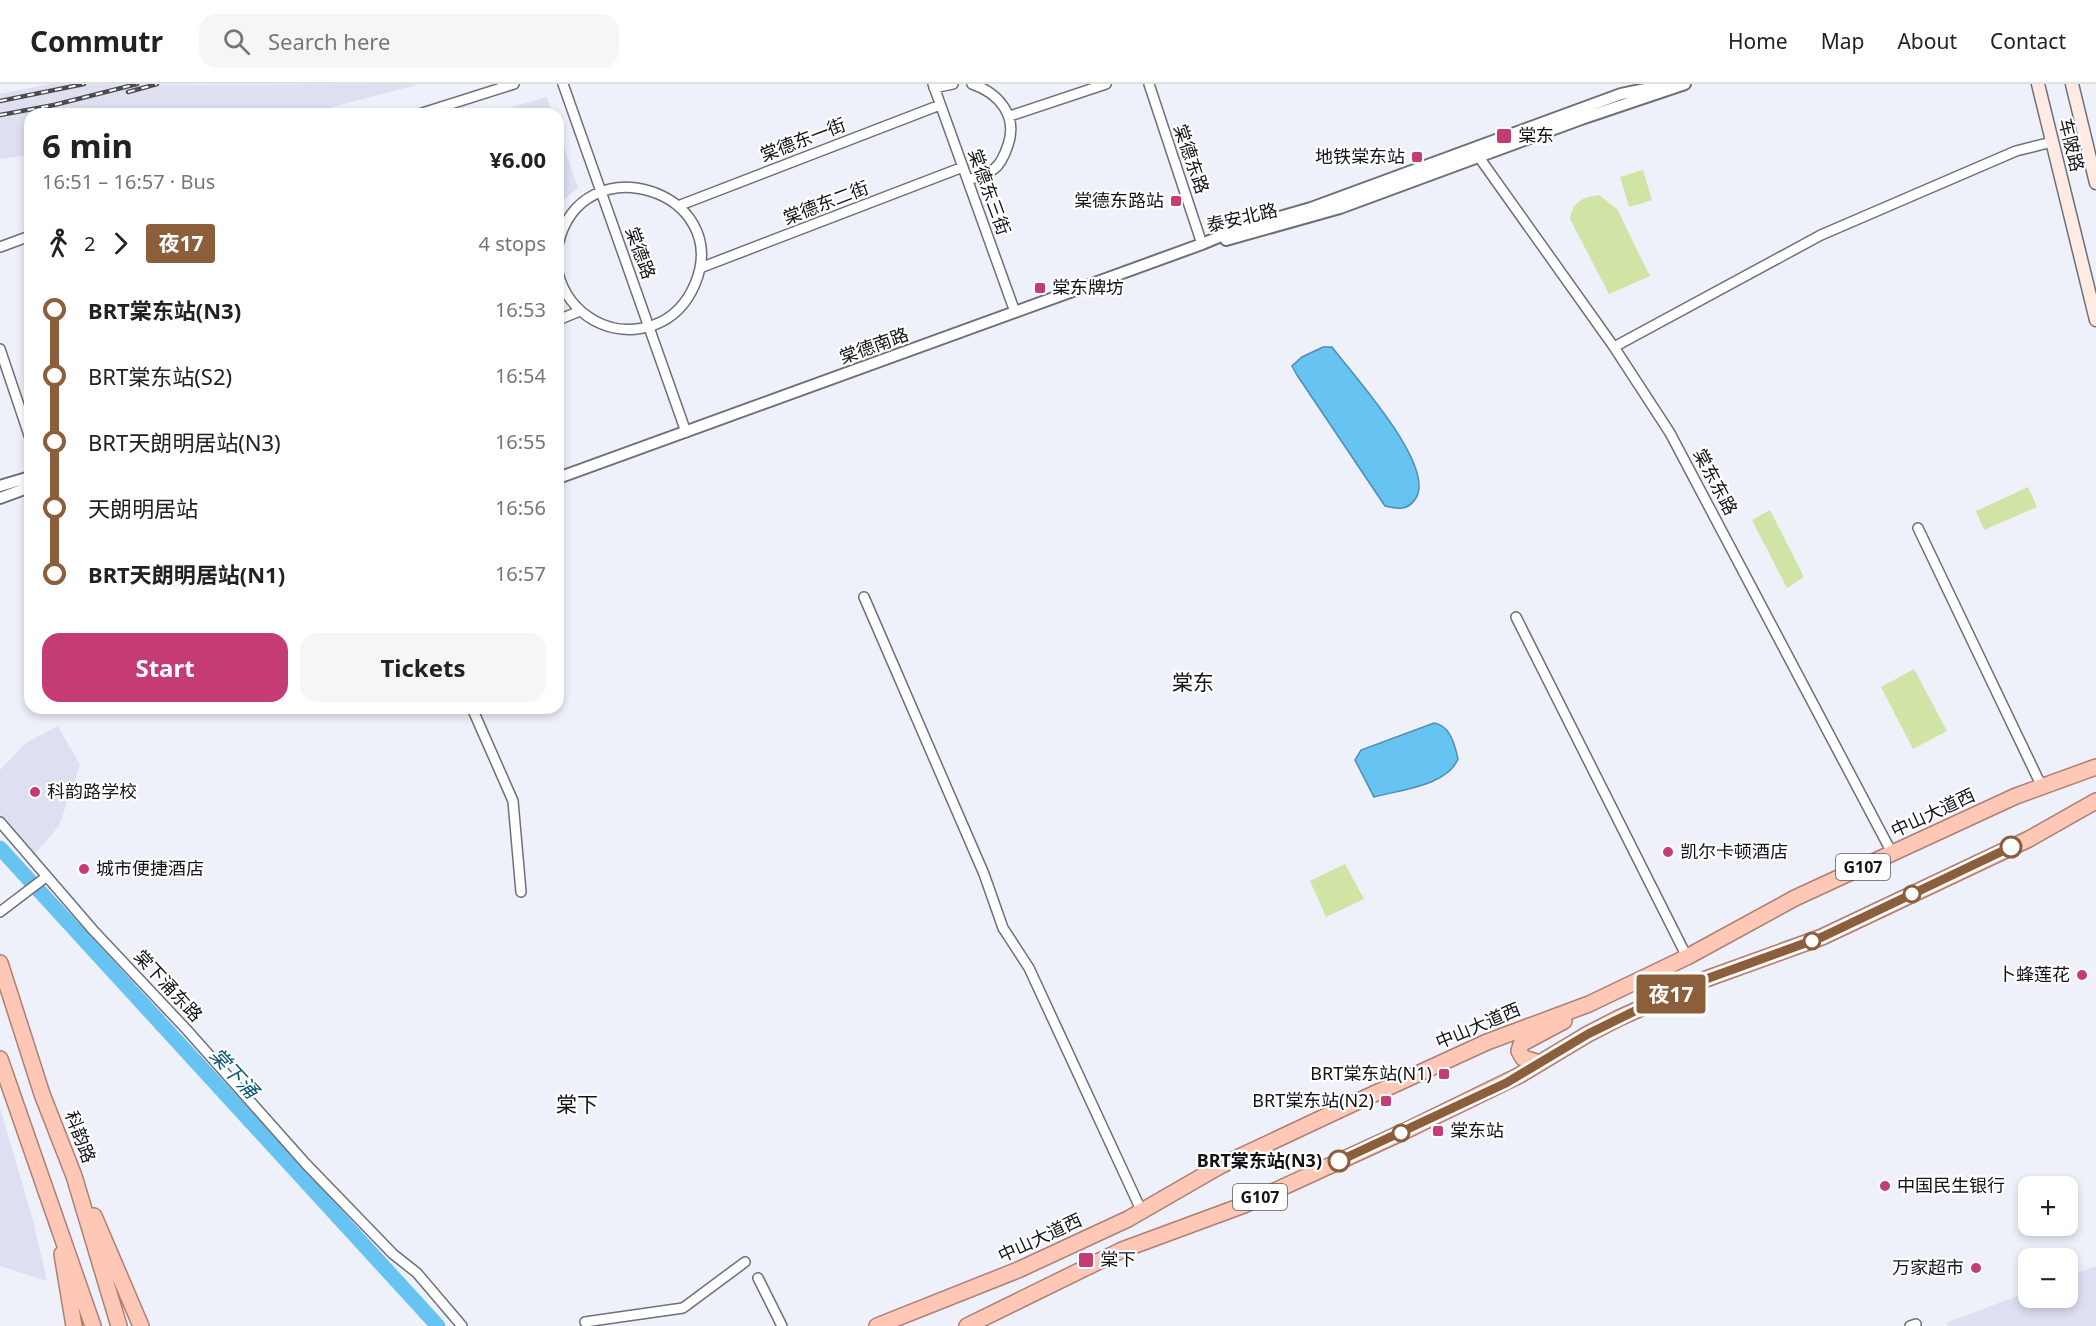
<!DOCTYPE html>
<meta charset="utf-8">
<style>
body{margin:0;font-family:"Noto Sans","Noto Sans SC",sans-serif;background:#f6f6f6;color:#222;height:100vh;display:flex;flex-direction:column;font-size:22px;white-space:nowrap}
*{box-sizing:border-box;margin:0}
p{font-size:20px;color:#767676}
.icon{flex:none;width:33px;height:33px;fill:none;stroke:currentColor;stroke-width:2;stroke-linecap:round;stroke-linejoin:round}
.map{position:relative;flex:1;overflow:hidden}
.sheet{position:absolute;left:24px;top:24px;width:540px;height:606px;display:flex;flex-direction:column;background:#fff;border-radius:18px;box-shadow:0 3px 9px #0003}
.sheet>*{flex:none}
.badge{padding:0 12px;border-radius:4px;font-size:21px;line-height:39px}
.tools{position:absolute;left:2018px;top:1092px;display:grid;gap:12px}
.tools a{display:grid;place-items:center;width:60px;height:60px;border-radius:12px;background:#fff;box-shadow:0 3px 9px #0003;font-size:30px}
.map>.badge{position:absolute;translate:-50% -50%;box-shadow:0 0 0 3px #fff}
.legs{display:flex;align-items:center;gap:9px;height:66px;padding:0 18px;font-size:20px}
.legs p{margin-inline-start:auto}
.overview{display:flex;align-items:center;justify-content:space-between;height:102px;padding:0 18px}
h1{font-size:33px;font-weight:700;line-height:45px}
.cta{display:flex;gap:12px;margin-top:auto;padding:12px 18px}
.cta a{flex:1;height:69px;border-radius:18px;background:#c53b73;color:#fff;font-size:24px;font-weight:700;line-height:69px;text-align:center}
.cta a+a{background:#f6f6f6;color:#222}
ul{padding:0 18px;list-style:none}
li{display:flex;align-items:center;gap:21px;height:66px;font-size:22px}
li i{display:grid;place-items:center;width:9px;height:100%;margin:0 8px;background:currentColor}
li i::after{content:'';width:15px;height:15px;margin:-8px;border:4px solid;border-radius:50%;background:#fff}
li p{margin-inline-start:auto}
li:first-child i{background:linear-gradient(#0000 50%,currentColor 0)}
li:last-child i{background:linear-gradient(currentColor 50%,#0000 0)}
header{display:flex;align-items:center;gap:36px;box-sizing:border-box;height:84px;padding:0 30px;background:#fff;border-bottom:2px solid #e0e0e0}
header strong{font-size:28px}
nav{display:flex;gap:33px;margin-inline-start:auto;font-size:21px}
.search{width:420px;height:54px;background:#f6f6f6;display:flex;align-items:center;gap:15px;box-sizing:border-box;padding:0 21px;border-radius:18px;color:#767676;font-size:22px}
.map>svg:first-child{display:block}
.built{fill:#dee0f1}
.green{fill:#d0e5a5}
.water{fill:#66c3f2;stroke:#4d8eb1;stroke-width:1.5}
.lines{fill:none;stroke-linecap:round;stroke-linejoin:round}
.river{stroke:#66c3f2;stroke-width:15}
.minor-casing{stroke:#6e7078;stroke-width:12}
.tertiary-casing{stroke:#6e7078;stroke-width:14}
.secondary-casing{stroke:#6e7078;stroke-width:15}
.trunk-casing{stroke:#ad7f73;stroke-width:18}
.minor{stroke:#fff;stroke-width:9}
.tertiary{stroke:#fff;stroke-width:10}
.secondary{stroke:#ffeae4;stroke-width:12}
.trunk{stroke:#ffc7b6;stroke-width:15}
.rail-casing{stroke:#4a4a50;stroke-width:4.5}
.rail{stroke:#fff;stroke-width:2;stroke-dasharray:7;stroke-linecap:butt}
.line-1-casing{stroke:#fff;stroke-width:14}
.line-1{stroke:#8b5e3c;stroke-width:9}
.poi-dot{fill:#c53b73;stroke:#fff;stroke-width:2}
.stop-1-dot{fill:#fff;stroke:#8b5e3c;stroke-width:3}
.labels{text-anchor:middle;stroke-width:4.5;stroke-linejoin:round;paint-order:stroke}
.shield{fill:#fff;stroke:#5a5a5d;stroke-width:1.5}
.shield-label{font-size:16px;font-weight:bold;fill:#141418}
.poi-label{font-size:18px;fill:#141418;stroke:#fff;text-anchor:start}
.street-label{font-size:18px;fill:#141418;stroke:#fff}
.stop-label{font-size:18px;font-weight:bold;fill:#141418;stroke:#fff;text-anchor:end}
.water-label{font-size:20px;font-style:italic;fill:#0b5877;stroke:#fff}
.quarter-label{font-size:21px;fill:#141418;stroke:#fff}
</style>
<header>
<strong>Commutr</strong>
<div class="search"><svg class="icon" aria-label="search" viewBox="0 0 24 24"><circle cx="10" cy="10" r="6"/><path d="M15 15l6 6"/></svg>Search here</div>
<nav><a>Home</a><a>Map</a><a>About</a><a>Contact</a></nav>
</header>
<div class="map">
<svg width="2096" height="1242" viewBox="0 0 2096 1242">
<rect width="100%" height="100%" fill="#eef0fa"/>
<path class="built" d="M 50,0 L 198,1 L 420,0 L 306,30 L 30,30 L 30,71 L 0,75 L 0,10 Z
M 547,13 L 553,30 L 488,30 Z
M 558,45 L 578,104 L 558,120 Z
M 58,642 L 80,681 L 59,742 L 34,771 L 0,730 L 0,686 L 26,659 Z
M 0,1024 L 33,1136 L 47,1197 L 0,1182 Z
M 2096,1182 L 2096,1242 L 1948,1242 L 1946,1239 L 2028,1208 L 2028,1214 L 2067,1214 L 2067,1193 Z"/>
<path class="green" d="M 1643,86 L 1652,116 L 1629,123 L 1620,93 Z
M 1599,111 L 1617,125 L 1650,192 L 1609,210 L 1570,135 C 1572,118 1583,113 1599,111 Z
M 2028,403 L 2037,423 L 1984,446 L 1976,427 Z
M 1770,426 L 1804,493 L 1787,504 L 1752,436 Z
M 1914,585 L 1947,647 L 1913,665 L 1881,603 Z
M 1345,780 L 1364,815 L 1326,833 L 1310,797 Z"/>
<path class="water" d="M 1323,263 L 1332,263 C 1352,290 1436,381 1416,414 C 1408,427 1398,425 1385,422 L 1297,291 L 1292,282 L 1302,273 Z
M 1434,639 C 1450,641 1455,661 1458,675 C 1447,702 1399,706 1374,713 L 1355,676 L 1361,666 Z"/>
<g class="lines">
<path class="river" d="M 0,764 L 438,1242"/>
<g class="minor-casing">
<path id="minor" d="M 563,0 L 686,348
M 933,0 L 1015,228
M 1149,0 L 1202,160
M 934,4 L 953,0
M 419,30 L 514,0
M 1010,32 L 1106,0
M 1476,69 L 1614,263 L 1670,349 L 1892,769
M 968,96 C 976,93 986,91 994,85 C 1001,80 1005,70 1008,61 C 1018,32 999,9 972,0
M 678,122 L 940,21
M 558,161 C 581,58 734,107 695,200 C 687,219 673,234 654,241 C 611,256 569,231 558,189
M 0,163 L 30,152
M 700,184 L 963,83
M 558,236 L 580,227
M 1614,263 L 1821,151 L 2016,67 L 2052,58
M 0,265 L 30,354
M 1918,444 L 2041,701
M 864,513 L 984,790 L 1003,844 L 1029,884 L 1142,1128
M 1516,533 L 1687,873
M 472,624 L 513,717 L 521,808
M 0,738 L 93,846 L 187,946 L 306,1080 L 393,1170 L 417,1189 L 462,1242
M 0,828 L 46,793
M 758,1194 L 782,1242
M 585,1238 L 683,1224 L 745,1178
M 1910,1242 L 1916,1240"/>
</g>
<g class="tertiary-casing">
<path id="tertiary" d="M 1226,156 L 1340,124 L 1584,34 L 1685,0
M 558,394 L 1202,160 L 1238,145 L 1311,124 L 1621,10 L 1669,0
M 0,402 L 30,393
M 0,414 L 30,403"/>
</g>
<g class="secondary-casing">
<path id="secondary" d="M 2038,0 L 2096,236
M 2072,0 L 2096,99"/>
</g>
<g class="trunk-casing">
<path id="trunk" d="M 0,879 L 42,1010 L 74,1092 L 119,1242
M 0,975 L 93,1242
M 1540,979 L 1523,974 L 1519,967 L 1521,960 L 1564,937
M 94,1132 L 141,1242
M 62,1170 L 74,1242
M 877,1242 L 1018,1186 L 1128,1135 L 1220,1082 L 1352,1020 L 1487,958 L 1589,920 L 1687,873 L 1795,814 L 2016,712 L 2096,683
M 967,1242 L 1122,1166 L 1244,1121 L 1401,1049 L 1518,992 L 1588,950 L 1619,934 L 1706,895 L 1822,853 L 2029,755 L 2096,717"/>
</g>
<use href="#minor" class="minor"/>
<use href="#tertiary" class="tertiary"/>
<use href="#secondary" class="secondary"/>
<use href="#trunk" class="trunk"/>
<g class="rail-casing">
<path id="rail" d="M 128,8 L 157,0
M 0,17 L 84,0
M 0,31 L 54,21 L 137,0"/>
</g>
<use href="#rail" class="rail"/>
</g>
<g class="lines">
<g class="line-1-casing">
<path id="line-1" d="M 1339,1077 L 1506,999 L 1588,950 L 1653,918 L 1706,895 L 1822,853 L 2011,763"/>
</g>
<use href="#line-1" class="line-1"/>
</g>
<g class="poi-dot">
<rect x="1496" y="44" width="16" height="16" rx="3"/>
<rect x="1411" y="67" width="12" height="12" rx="3"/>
<rect x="1170" y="111" width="12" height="12" rx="3"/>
<rect x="1034" y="198" width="12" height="12" rx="3"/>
<circle cx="35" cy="708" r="6"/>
<circle cx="1668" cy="768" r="6"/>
<circle cx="84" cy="785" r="6"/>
<circle cx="2082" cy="891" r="6"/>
<rect x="1438" y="984" width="12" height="12" rx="3"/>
<rect x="1380" y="1011" width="12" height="12" rx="3"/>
<rect x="1432" y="1041" width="12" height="12" rx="3"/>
<circle cx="1885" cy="1102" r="6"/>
<rect x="1078" y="1168" width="16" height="16" rx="3"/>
<circle cx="1976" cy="1184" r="6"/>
</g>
<g class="stop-1-dot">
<circle cx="2011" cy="763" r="10"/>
<circle cx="1912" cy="810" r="8"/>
<circle cx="1812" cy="857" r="8"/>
<circle cx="1401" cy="1049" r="8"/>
<circle cx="1339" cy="1077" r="10"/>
</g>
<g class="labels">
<g class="shield">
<rect x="1836" y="770" width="54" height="26" rx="4.5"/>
<rect x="1233" y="1100" width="54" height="26" rx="4.5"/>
</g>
<g class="shield-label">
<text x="1863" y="789">G107</text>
<text x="1260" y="1119">G107</text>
</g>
<g class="poi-label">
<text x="1518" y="58">棠东</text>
<text x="1405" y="79" text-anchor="end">地铁棠东站</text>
<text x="1164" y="123" text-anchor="end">棠德东路站</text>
<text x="1052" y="210">棠东牌坊</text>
<text x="47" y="714">科韵路学校</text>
<text x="1680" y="774">凯尔卡顿酒店</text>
<text x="96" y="791">城市便捷酒店</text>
<text x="2070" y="897" text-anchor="end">卜蜂莲花</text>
<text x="1432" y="996" text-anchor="end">BRT棠东站(N1)</text>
<text x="1374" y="1023" text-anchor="end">BRT棠东站(N2)</text>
<text x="1450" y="1053">棠东站</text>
<text x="1897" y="1108">中国民生银行</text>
<text x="1100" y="1182">棠下</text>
<text x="1964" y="1190" text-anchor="end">万家超市</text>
</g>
<g class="street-label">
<text transform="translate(803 56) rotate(-21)" y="6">棠德东一街</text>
<text transform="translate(2071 61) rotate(76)" y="6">车陂路</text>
<text transform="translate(1191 75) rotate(71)" y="6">棠德东路</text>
<text transform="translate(989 108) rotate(70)" y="6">棠德东三街</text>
<text transform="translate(826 119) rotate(-21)" y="6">棠德东二街</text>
<text transform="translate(1242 134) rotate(-13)" y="6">泰安北路</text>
<text transform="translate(640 169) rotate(70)" y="6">棠德路</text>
<text transform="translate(874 262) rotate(-20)" y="6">棠德南路</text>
<text transform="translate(1715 398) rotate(62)" y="6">棠东东路</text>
<text transform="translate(1933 729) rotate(-25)" y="6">中山大道西</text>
<text transform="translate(168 902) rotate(47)" y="6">棠下涌东路</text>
<text transform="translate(1478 942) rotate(-23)" y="6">中山大道西</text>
<text transform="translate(80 1053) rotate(69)" y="6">科韵路</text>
<text transform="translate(1040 1154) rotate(-25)" y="6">中山大道西</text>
</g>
<g class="stop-label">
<text x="1322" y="1083">BRT棠东站(N3)</text>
</g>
<g class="water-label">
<text transform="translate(234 989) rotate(47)" y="7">棠下涌</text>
</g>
<g class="quarter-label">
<text x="1193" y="606">棠东</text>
<text x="577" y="1028">棠下</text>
</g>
</g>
</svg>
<div class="tools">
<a>+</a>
<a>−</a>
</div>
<b class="badge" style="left:1671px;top:910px;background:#8b5e3c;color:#fff">夜17</b>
<section class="sheet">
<div class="overview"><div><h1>6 min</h1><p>16:51 – 16:57 · Bus</p></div><b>¥6.00</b></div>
<div class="legs"><svg class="icon" aria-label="walk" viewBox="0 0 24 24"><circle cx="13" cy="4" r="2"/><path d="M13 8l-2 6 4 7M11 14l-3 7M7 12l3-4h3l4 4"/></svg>2<svg class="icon" aria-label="forward" viewBox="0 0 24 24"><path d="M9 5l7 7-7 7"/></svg><b class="badge" style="background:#8b5e3c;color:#fff">夜17</b><p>4 stops</p></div>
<ul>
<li><i style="color:#8b5e3c"></i><b>BRT棠东站(N3)</b><p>16:53</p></li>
<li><i style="color:#8b5e3c"></i><span>BRT棠东站(S2)</span><p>16:54</p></li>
<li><i style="color:#8b5e3c"></i><span>BRT天朗明居站(N3)</span><p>16:55</p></li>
<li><i style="color:#8b5e3c"></i><span>天朗明居站</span><p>16:56</p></li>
<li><i style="color:#8b5e3c"></i><b>BRT天朗明居站(N1)</b><p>16:57</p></li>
</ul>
<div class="cta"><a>Start</a><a>Tickets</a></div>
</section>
</div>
